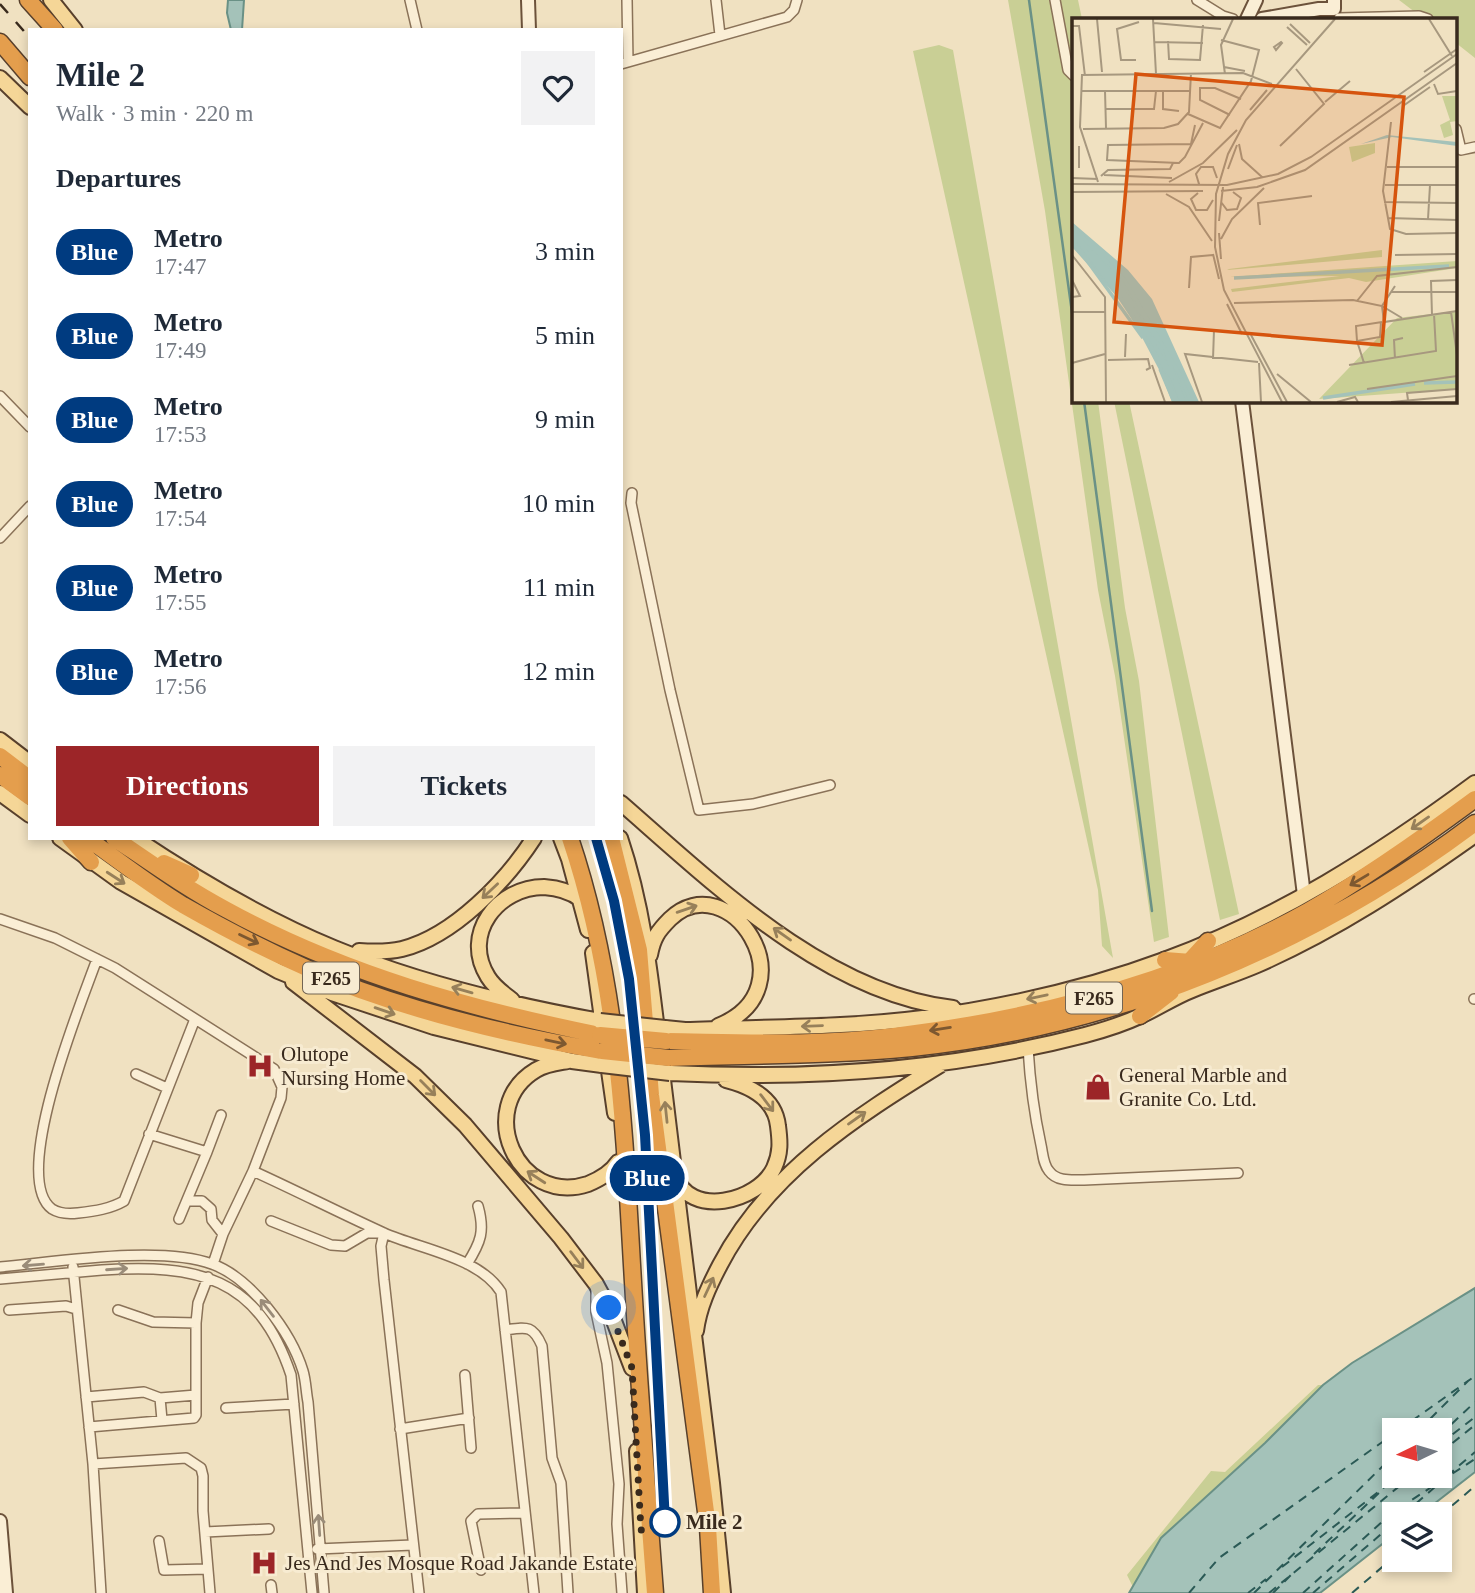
<!DOCTYPE html>
<meta charset="utf-8">
<style>
body{margin:0;font-family:"Times New Roman",serif;background:#f2f2f3;color:#1f2937;height:100vh;display:flex;flex-direction:column;font-size:26px;white-space:nowrap}
*{box-sizing:border-box;margin:0}
p{font-size:23px;color:#747a83}
.icon{flex:none;width:38px;height:38px;fill:none;stroke:currentColor;stroke-width:2;stroke-linecap:round;stroke-linejoin:round}
.map{position:relative;flex:1;overflow:hidden}
.sheet{position:absolute;left:28px;top:28px;width:595px;height:812px;display:flex;flex-direction:column;background:#fff;border-radius:0px;box-shadow:0 4px 10px #0003}
.sheet>*{flex:none}
.badge{padding:0 14px;border-radius:23px;font-size:24px;line-height:46px}
.needle{width:46px;rotate:265deg}
.controls{position:absolute;left:1382px;top:1418px;display:grid;gap:14px}
.controls a{display:grid;place-items:center;width:70px;height:70px;border-radius:0px;background:#fff;box-shadow:0 4px 10px #0003;font-size:35px}
.you{position:absolute;width:35px;height:35px;margin:-18px;border:5px solid #fff;border-radius:50%;background:#1a73e8;box-shadow:0 0 0 10px #1a73e833}
.map>.badge{position:absolute;translate:-50% -50%;box-shadow:0 0 0 4px #fff}
h2{padding:0 28px;font-size:26px;line-height:63px}
.round{display:grid;place-items:center;flex:none;width:74px;height:74px;border-radius:0px;background:#f2f2f3}
.headline{display:flex;align-items:center;justify-content:space-between;height:119px;padding:0 28px}
h1{font-size:33px;font-weight:800;line-height:52px}
.cta{display:flex;gap:14px;margin-top:auto;padding:14px 28px}
.cta a{flex:1;height:80px;border-radius:0px;background:#9c2528;color:#fff;font-size:28px;font-weight:800;line-height:80px;text-align:center}
.cta a+a{background:#f2f2f3;color:#1f2937}
ul{padding:0;list-style:none}
li{display:flex;align-items:center;gap:21px;height:84px;padding:0 28px}
li div{flex:1}
li b{display:block;font-size:26px}
li em{font-style:normal}
li .badge{min-width:77px;font-weight:700;text-align:center}
.map>svg:first-child{display:block}
.green{fill:#c9cf95}
.water{fill:#a4c2b9;stroke:#6a9186;stroke-width:2;fill-rule:evenodd}
.lines{fill:none;stroke-linecap:round;stroke-linejoin:round}
.stream{stroke:#6a9186;stroke-width:2.5}
.ferry{stroke:#2b5a56;stroke-width:2;stroke-dasharray:9 7;stroke-linecap:butt}
.street-casing{stroke:#8a7258;stroke-width:12}
.secondary-casing{stroke:#6c523b;stroke-width:16}
.primary-casing{stroke:#58402c;stroke-width:18}
.highway-casing{stroke:#58402c;stroke-width:19}
.street{stroke:#faeed5;stroke-width:9}
.secondary{stroke:#faeed5;stroke-width:12}
.primary{stroke:#f5d697;stroke-width:14}
.highway{stroke:#e49e4d;stroke-width:16}
.rail{stroke:#392a1d;stroke-width:2.5;stroke-dasharray:12 12;stroke-linecap:butt}
.primary-bridge-casing{stroke:#58402c;stroke-width:18;stroke-linecap:butt}
.highway-bridge-casing{stroke:#58402c;stroke-width:19;stroke-linecap:butt}
.primary-bridge{stroke:#f5d697;stroke-width:14}
.highway-bridge{stroke:#e49e4d;stroke-width:16}
.oneway{stroke:#97805a}
.oneway2{stroke:#7d5830}
.oneway3{stroke:#9a8c79}
.line-casing{stroke:#fff;stroke-width:16}
.line{stroke:#003b80;stroke-width:10}
.walk{stroke:#392a1d;stroke-width:7;stroke-dasharray:0 12.6}
.stop-dot{fill:#fff;stroke:#003b80;stroke-width:3.5}
.labels{text-anchor:middle;stroke-width:6;stroke-linejoin:round;paint-order:stroke}
.shield{fill:#f7ebd1;stroke:#726453;stroke-width:2}
.shield-label{font-size:19px;font-weight:bold;fill:#392a1d}
.poi-label{font-size:21px;fill:#392a1d;stroke:#f7ebd1;text-anchor:start}
.stop-label{font-size:21px;font-weight:bold;fill:#392a1d;stroke:#f7ebd1;text-anchor:start}
.inset-river{fill:none;stroke:#a4c2b9;stroke-width:3.5}
.inset-road{fill:none;stroke:#a7987f;stroke-width:2}
.view{fill:#d6540e;fill-opacity:0.15;stroke:#d6540e;stroke-width:3.5}
.inset-edge{fill:none;stroke:#392a1d;stroke-width:3.5}
</style>
<div class="map">
<svg width="1475" height="1593" viewBox="0 0 1475 1593">
<rect width="100%" height="100%" fill="#f0e1c1"/>
<path class="green" d="M 1008,0 L 1078,0 L 1082,19 L 1074,19 L 1074,401 L 1098,401 L 1125,608 L 1139,681 L 1169,937 L 1154,942 L 1115,676 L 1098,590 L 1045,211 Z
M 1399,0 L 1475,0 L 1475,58 L 1456,43 L 1456,19 L 1424,19 Z
M 939,45 L 953,50 L 1113,958 L 1102,946 L 1098,890 L 913,51 Z
M 1114,401 L 1129,401 L 1239,914 L 1220,920 Z
M 1318,1385 L 1323,1385 L 1265,1443 L 1161,1538 L 1133,1587 L 1127,1575 L 1211,1471 L 1225,1472 Z"/>
<path class="water" d="M 228,0 L 244,0 L 242,30 L 231,30 L 227,13 Z
M 1475,1288 L 1475,1472 L 1421,1514 L 1395,1514 L 1395,1534 L 1320,1593 L 1129,1593 L 1161,1538 L 1265,1443 L 1323,1385 L 1352,1363 ZM 1395,1430 L 1440,1430 L 1440,1475 L 1395,1475 Z"/>
<g class="lines">
<path class="stream" d="M 1029,0 L 1074,327
M 1084,401 L 1152,911"/>
<path class="ferry" d="M 1399,1430 L 1475,1376
M 1419,1430 L 1468,1381
M 1440,1435 L 1475,1402
M 1440,1444 L 1475,1417
M 1440,1453 L 1475,1425
M 1447,1476 L 1475,1452
M 1404,1514 L 1435,1487
M 1440,1516 L 1475,1486
M 1314,1554 L 1379,1493
M 1282,1567 L 1400,1475
M 1189,1593 L 1219,1558 L 1395,1433
M 1248,1593 L 1266,1579
M 1254,1593 L 1395,1454
M 1269,1593 L 1413,1475
M 1273,1593 L 1292,1574
M 1303,1593 L 1393,1512 L 1475,1459
M 1313,1593 L 1395,1522
M 1352,1593 L 1395,1556"/>
<g class="street-casing">
<path id="street" d="M 410,0 L 417,30
M 627,0 L 628,62
M 716,0 L 720,35
M 1055,0 L 1068,70 L 1074,76
M 1197,0 L 1223,16 L 1233,19
M 1339,18 L 1419,16 L 1428,19
M 621,64 L 787,17 L 794,10 L 797,0
M 1456,129 L 1461,150 L 1475,147
M 0,396 L 30,427
M 632,493 L 631,503 L 670,690 L 699,810 L 753,804 L 830,785
M 0,538 L 30,506
M 0,919 L 55,938 L 115,968 L 274,1069 L 282,1087 L 281,1098 L 253,1171 L 223,1234 L 213,1264
M 97,959 C 82,1001 9,1177 52,1209 C 60,1214 70,1214 78,1213 C 95,1211 110,1209 124,1201 L 195,1019
M 1474,999 L 1475,999
M 1028,1048 C 1030,1081 1034,1113 1041,1145 C 1043,1154 1043,1164 1049,1171 C 1057,1182 1072,1180 1084,1180 L 1238,1173
M 136,1074 L 167,1088
M 149,1134 L 207,1152 L 221,1115
M 253,1171 C 297,1191 340,1213 384,1233 C 420,1249 479,1257 501,1292 L 534,1593
M 188,1201 L 202,1201 L 211,1209 L 212,1220 L 223,1234
M 179,1219 L 207,1152
M 271,1221 L 331,1245 L 345,1246 L 367,1233 L 384,1233 L 381,1246 L 384,1280 L 419,1593
M 467,1264 C 481,1242 485,1231 478,1206
M 0,1267 C 56,1262 160,1245 212,1264 C 251,1278 291,1332 303,1371 C 306,1381 306,1392 308,1402 L 324,1593
M 73,1267 L 93,1464 L 101,1593
M 0,1279 C 34,1276 68,1273 102,1270 C 197,1264 258,1276 291,1375 L 312,1593
M 596,1289 L 596,1312 L 607,1363 L 619,1484 L 617,1524 L 622,1593
M 9,1310 L 66,1306 L 76,1309
M 118,1310 L 153,1322 L 196,1323 L 198,1303 L 208,1277
M 505,1330 C 527,1327 533,1325 542,1346 L 552,1458 L 561,1483 L 568,1593
M 465,1375 L 471,1448
M 86,1397 L 144,1392 L 160,1398 L 196,1395
M 160,1398 L 162,1420
M 226,1408 L 294,1404
M 89,1427 L 194,1418 L 196,1415 L 196,1323
M 400,1429 L 469,1418
M 93,1464 L 186,1458 L 201,1468 L 203,1476 L 203,1511 L 210,1593
M 205,1532 L 269,1529
M 159,1541 L 164,1570 L 208,1569
M 317,1549 L 413,1545
M 481,1570 L 471,1521 L 478,1514 L 525,1513
M 271,1585 L 272,1593"/>
</g>
<g class="secondary-casing">
<path id="secondary" d="M 528,0 L 529,30
M 1247,19 L 1256,0
M 1262,19 L 1319,9 L 1334,9 L 1334,0
M 1242,401 L 1304,895
M 0,1521 L 6,1593"/>
</g>
<g class="primary-casing">
<path id="primary" d="M 51,0 L 75,30
M 0,78 L 30,107
M 0,740 L 30,763
M 0,793 L 30,815
M 621,803 C 714,884 825,993 953,1008
M 60,838 L 121,882 L 278,971 L 332,993 L 434,1027 L 572,1061 L 602,1065
M 135,838 C 198,880 264,919 334,948 C 419,983 511,1005 600,1021
M 561,838 L 569,859 L 588,930
M 620,838 C 642,903 650,971 658,1039
M 359,951 C 373,952 389,952 402,949 C 454,936 506,881 534,838
M 593,953 L 604,1033
M 650,955 C 653,938 658,931 670,919 C 728,863 813,988 718,1026
M 293,982 L 415,1076 L 465,1125 L 561,1238 L 596,1284 L 609,1308 L 632,1368
M 512,1000 C 503,993 494,987 488,977 C 461,934 498,887 544,887 C 557,888 570,891 580,899
M 665,1028 L 685,1030 C 764,1027 844,1028 923,1018 C 1004,1007 1086,989 1164,960 C 1277,919 1379,854 1475,783
M 607,1057 L 615,1113
M 568,1061 C 557,1063 546,1064 536,1070 C 474,1107 517,1207 588,1184 C 600,1179 611,1173 618,1162
M 661,1063 L 712,1483 L 723,1593
M 670,1073 C 809,1080 950,1070 1085,1035 C 1104,1030 1123,1024 1140,1016 C 1158,1008 1174,997 1192,990 C 1214,981 1236,974 1257,965 C 1335,931 1406,884 1475,835
M 675,1175 C 689,1219 758,1202 774,1168 C 781,1153 780,1141 778,1126 C 775,1098 750,1086 726,1080
M 696,1331 C 699,1307 709,1286 720,1265 C 768,1173 854,1118 940,1065
M 637,1451 L 645,1593"/>
</g>
<g class="highway-casing">
<path id="highway" d="M 28,0 L 55,30
M 0,42 L 30,77
M 0,756 L 30,779
M 0,775 L 30,797
M 70,838 L 91,862
M 87,838 C 119,861 150,885 183,905 C 239,937 299,967 360,990 C 438,1018 521,1037 602,1051
M 114,838 C 151,863 187,889 227,910 C 344,974 471,1009 600,1035
M 570,838 C 619,983 624,1130 633,1282 C 639,1386 647,1489 655,1593
M 611,838 L 639,950 L 651,1095 L 708,1527 L 712,1593
M 164,863 L 191,875
M 1165,960 L 1191,962
M 1188,963 L 1208,941
M 1140,1016 L 1171,992
M 666,1041 C 741,1042 818,1046 894,1036 C 1037,1018 1181,982 1308,911 C 1366,878 1421,839 1475,799
M 669,1058 C 750,1055 831,1056 912,1048 C 1116,1027 1312,946 1475,823"/>
</g>
<use href="#street" class="street"/>
<use href="#secondary" class="secondary"/>
<use href="#primary" class="primary"/>
<use href="#highway" class="highway"/>
<path class="rail" d="M 0,4 L 30,38
M 596,838 L 614,901 L 629,979 L 645,1135 L 665,1522"/>
<g class="primary-bridge-casing">
<path id="primary-bridge" d="M 600,1021 L 665,1028
M 602,1065 L 670,1073"/>
</g>
<g class="highway-bridge-casing">
<path id="highway-bridge" d="M 600,1035 L 666,1041
M 602,1051 L 669,1058"/>
</g>
<use href="#primary-bridge" class="primary-bridge"/>
<use href="#highway-bridge" class="highway-bridge"/>
</g>
<defs><path id="oneway-shaft" d="M-6 0H5M1.5-3L5.5 0L1.5 3" fill="none" stroke-width="1.6" stroke-linecap="round" stroke-linejoin="round" transform="scale(1.75)"/></defs>
<g class="oneway">
<use href="#oneway-shaft" transform="translate(1420 823) rotate(145)"/>
<use href="#oneway-shaft" transform="translate(116 878) rotate(33)"/>
<use href="#oneway-shaft" transform="translate(490 891) rotate(137)"/>
<use href="#oneway-shaft" transform="translate(687 909) rotate(-19)"/>
<use href="#oneway-shaft" transform="translate(782 934) rotate(-145)"/>
<use href="#oneway-shaft" transform="translate(462 990) rotate(-164)"/>
<use href="#oneway-shaft" transform="translate(1037 997) rotate(168)"/>
<use href="#oneway-shaft" transform="translate(385 1011) rotate(19)"/>
<use href="#oneway-shaft" transform="translate(812 1026) rotate(178)"/>
<use href="#oneway-shaft" transform="translate(428 1088) rotate(45)"/>
<use href="#oneway-shaft" transform="translate(767 1103) rotate(53)"/>
<use href="#oneway-shaft" transform="translate(666 1112) rotate(-96)"/>
<use href="#oneway-shaft" transform="translate(857 1118) rotate(-35)"/>
<use href="#oneway-shaft" transform="translate(536 1177) rotate(-147)"/>
<use href="#oneway-shaft" transform="translate(577 1260) rotate(53)"/>
<use href="#oneway-shaft" transform="translate(709 1287) rotate(-65)"/>
</g>
<g class="oneway2">
<use href="#oneway-shaft" transform="translate(1359 880) rotate(149)"/>
<use href="#oneway-shaft" transform="translate(249 939) rotate(26)"/>
<use href="#oneway-shaft" transform="translate(940 1029) rotate(171)"/>
<use href="#oneway-shaft" transform="translate(556 1042) rotate(12)"/>
</g>
<g class="oneway3">
<use href="#oneway-shaft" transform="translate(33 1265) rotate(175)"/>
<use href="#oneway-shaft" transform="translate(117 1269) rotate(-4)"/>
<use href="#oneway-shaft" transform="translate(267 1308) rotate(-128)"/>
<use href="#oneway-shaft" transform="translate(319 1525) rotate(-94)"/>
</g>
<g class="lines">
<g class="line-casing">
<path id="line" d="M 596,838 L 614,901 L 629,979 L 645,1135 L 665,1522"/>
</g>
<use href="#line" class="line"/>
<path class="walk" d="M 609,1308 L 632,1368 L 641,1530 L 665,1522"/>
</g>
<defs>
<g id="hospital-bare" transform="scale(2.1)"><path d="M-5-5h3v3.5h4V-5h3V5h-3V1.5h-4V5h-3Z" fill="#9c2528" stroke="#f7ebd1" stroke-width="2.5" paint-order="stroke"/></g>
<g id="shop-bare" transform="scale(2.1)"><path d="M-5-2.5h2.3a2.7 3.5 0 0 1 5.4 0H5L5.5 6h-11ZM-1.5-2.5h3a1.5 2.3 0 0 0-3 0Z" fill="#9c2528" stroke="#f7ebd1" stroke-width="2.5" paint-order="stroke"/></g>
</defs>
<g fill-rule="evenodd">
<use href="#hospital-bare" x="260" y="1066"/>
<use href="#shop-bare" x="1098" y="1087"/>
<use href="#hospital-bare" x="264" y="1563"/>
</g>
<circle class="stop-dot" cx="665" cy="1522" r="14"/>
<g class="labels">
<g class="shield">
<rect x="303" y="962.5" width="56" height="31" rx="5"/>
<rect x="1066" y="982.5" width="56" height="31" rx="5"/>
</g>
<g class="shield-label">
<text x="331" y="985">F265</text>
<text x="1094" y="1005">F265</text>
</g>
<g class="poi-label">
<text x="281" y="1061">Olutope<tspan x="281" dy="24">Nursing Home</tspan></text>
<text x="1119" y="1082">General Marble and<tspan x="1119" dy="24">Granite Co. Ltd.</tspan></text>
<text x="285" y="1570">Jes And Jes Mosque Road Jakande Estate</text>
</g>
<g class="stop-label">
<text x="686" y="1529">Mile 2</text>
</g>
</g>
<g transform="translate(1072 18)">
<rect width="385" height="385" fill="#f0e1c1"/>
<path d="M 370,78 L 385,78 L 385,103 L 378,104 L 381,117 L 372,120 L 368,107 L 378,102 ZM 303,125 L 303,135 L 280,144 L 277,129 ZM 310,232 L 310,239 L 155,252 L 157,251 ZM 385,243 L 385,250 L 294,264 L 277,260 L 160,274 L 159,271 L 268,258 L 157,259 ZM 385,293 L 385,371 L 247,381 L 325,300 Z" fill="#c9cf95"/>
<path d="M 315,117 L 385,124 L 385,128 L 320,119 L 289,126 ZM 0,204 L 56,252 L 80,281 L 127,384 L 100,384 L 80,332 L 45,279 L 0,229 Z" fill="#a4c2b9"/>
<path class="inset-river" d="M 0,208 L 52,261 L 107,355 L 119,384M 0,211 L 74,301M 0,215 L 57,291 L 106,384M 0,222 L 71,320M 16,233 L 54,281M 20,233 L 43,261M 162,260 L 377,248M 53,278 L 102,360M 53,281 L 68,302M 70,302 L 87,322M 67,307 L 77,326M 93,332 L 112,384M 81,333 L 100,360M 88,351 L 102,384M 101,362 L 110,384M 352,365 L 385,364M 251,380 L 343,366"/>
<path class="inset-road" d="M 25,1 L 30,54M 81,1 L 84,56M 357,1 L 380,38M 82,5 L 149,11M 218,6 L 238,25M 0,8 L 7,8 L 13,58M 215,9 L 235,27M 96,23 L 97,41 L 128,42 L 131,7M 82,24 L 131,25M 209,24 L 210,25 L 204,32 L 202,29 ZM 64,42 L 49,42 L 45,11 L 67,4M 152,49 L 173,53M 352,54 L 385,31M 153,56 L 149,27 L 161,1M 362,66 L 366,76 L 385,73M 10,73 L 119,73M 33,73 L 34,110M 91,73 L 91,91 L 107,93M 253,84 L 278,63M 331,88 L 358,69M 33,91 L 82,91 L 84,73M 178,92 L 195,72M 116,96 L 148,110 L 179,63 L 187,32 L 149,22M 158,97 L 128,82 L 128,70 L 143,70 L 169,81M 319,104 L 311,173 L 318,211 L 334,216 L 385,215M 123,107 L 119,126 L 36,127 L 35,142 L 107,145 L 113,139 L 131,105M 11,111 L 92,110 L 106,106 L 117,94 L 119,55M 167,126 L 170,141 L 190,159M 7,128 L 7,150M 208,128 L 252,86 L 224,51M 315,149 L 385,149M 156,151 L 165,127M 32,157 L 100,160M 29,158 L 36,152 L 98,151 L 101,145M 0,160 L 26,161M 26,164 L 8,109 L 10,57 L 171,55 L 200,66M 97,164 L 131,145 L 165,112M 0,166 L 155,167 L 206,156 L 239,139 L 385,36M 127,166 L 124,156 L 129,149 L 141,149 L 145,160M 313,167 L 385,167M 149,173 L 185,169 L 233,152 L 385,45M 0,174 L 131,173M 126,175 L 119,181 L 124,192 L 135,192 L 141,182M 94,176 L 117,189 L 140,223M 149,184 L 155,192 L 165,191 L 169,180 L 161,174M 312,184 L 385,185M 316,200 L 385,202M 356,201 L 358,167M 147,203 L 151,169M 188,207 L 186,185 L 240,178M 147,215 L 149,241M 149,221 L 160,201 L 192,170M 141,236 L 147,261M 0,237 L 33,279 L 34,384M 323,237 L 385,236M 0,262 L 8,278 L 0,279M 323,268 L 310,288 L 330,300M 117,270 L 119,239 L 141,237M 320,274 L 385,274M 285,283 L 305,258 L 385,249M 162,285 L 281,282 L 310,288 L 312,304 L 385,293M 155,286 L 170,316M 0,294 L 34,294M 379,294 L 385,337M 360,297 L 359,263 L 385,262M 179,317 L 215,384M 285,323 L 284,308 L 310,304M 53,339 L 54,316M 141,341 L 142,312M 323,341 L 322,322 L 331,320M 36,342 L 76,341 L 78,350 L 74,352M 0,345 L 33,336M 187,345 L 189,384M 292,345 L 285,323 L 308,319 L 309,304M 80,347 L 93,384M 277,347 L 364,333 L 362,296M 205,356 L 239,384M 295,371 L 385,358M 336,382 L 335,375 L 385,371M 130,384 L 113,336 L 186,344M 210,384 L 152,272 L 143,229 L 144,176 L 156,136 L 174,102 L 263,1M 265,384 L 283,379 L 286,384M 319,384 L 385,378"/>
<path class="view" d="M 64,56 L 332,79 L 310,327 L 42,304 Z"/>
<rect width="385" height="385" class="inset-edge"/>
</g>
</svg>
<div class="controls">
<a><svg class="needle" viewBox="-14 -14 28 28"><path d="M0-13l5 13h-10z" fill="#e53935"/><path d="M0 13l5-13h-10z" fill="#747a83"/></svg></a>
<a><svg class="icon" aria-label="layers" viewBox="0 0 24 24"><path d="M12 4l9 5-9 5-9-5zM3 14l9 5 9-5"/></svg></a>
</div>
<div class="you" style="left:609px;top:1308px"></div>
<b class="badge" style="left:647px;top:1178px;background:#003b80;color:#fff">Blue</b>
<section class="sheet">
<div class="headline"><div><h1>Mile 2</h1><p>Walk · 3 min · 220 m</p></div><a class="round"><svg class="icon" aria-label="heart" viewBox="0 0 24 24"><path d="M12 20l-8-8c-3-5 5-10 8-4 3-6 11-1 8 4z"/></svg></a></div>
<h2>Departures</h2>
<ul>
<li><span class="badge" style="background:#003b80;color:#fff">Blue</span><div><b>Metro</b><p>17:47</p></div><em>3 min</em></li>
<li><span class="badge" style="background:#003b80;color:#fff">Blue</span><div><b>Metro</b><p>17:49</p></div><em>5 min</em></li>
<li><span class="badge" style="background:#003b80;color:#fff">Blue</span><div><b>Metro</b><p>17:53</p></div><em>9 min</em></li>
<li><span class="badge" style="background:#003b80;color:#fff">Blue</span><div><b>Metro</b><p>17:54</p></div><em>10 min</em></li>
<li><span class="badge" style="background:#003b80;color:#fff">Blue</span><div><b>Metro</b><p>17:55</p></div><em>11 min</em></li>
<li><span class="badge" style="background:#003b80;color:#fff">Blue</span><div><b>Metro</b><p>17:56</p></div><em>12 min</em></li>
</ul>
<div class="cta"><a>Directions</a><a>Tickets</a></div>
</section>
</div>
